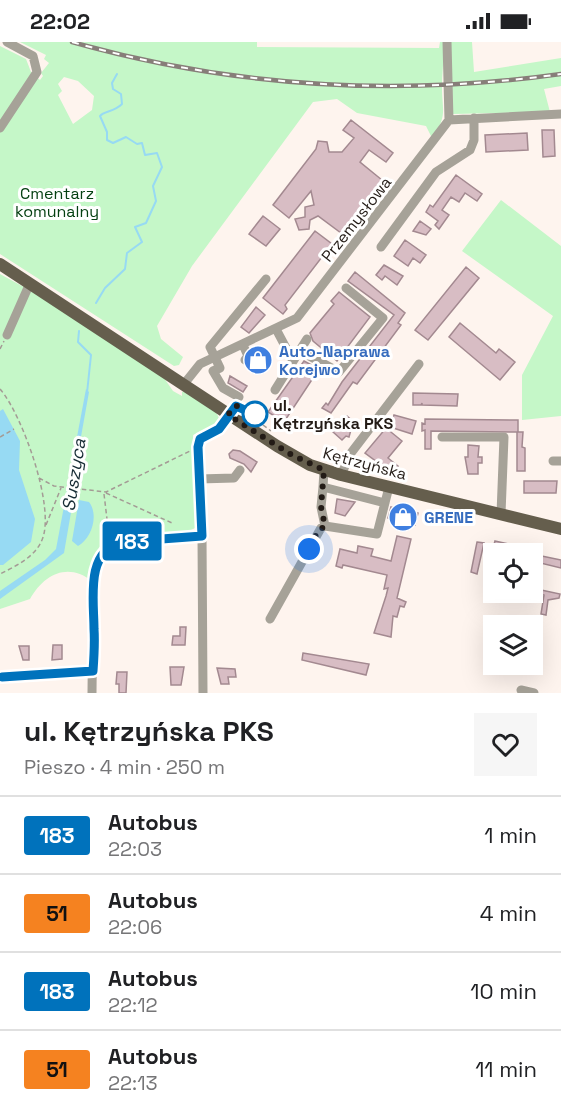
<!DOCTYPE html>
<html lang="pl">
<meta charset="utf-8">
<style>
body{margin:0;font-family:"Space Grotesk",sans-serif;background:#f6f6f6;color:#202124;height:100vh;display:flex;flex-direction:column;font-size:22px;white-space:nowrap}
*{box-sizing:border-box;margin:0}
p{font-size:20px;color:#757577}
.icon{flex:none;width:33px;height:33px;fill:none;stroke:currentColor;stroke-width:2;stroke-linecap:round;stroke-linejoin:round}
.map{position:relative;height:651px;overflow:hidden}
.sheet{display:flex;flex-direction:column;background:#fff;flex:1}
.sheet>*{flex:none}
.badge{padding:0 12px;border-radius:4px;font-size:21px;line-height:39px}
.buttons{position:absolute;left:483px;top:501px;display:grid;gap:12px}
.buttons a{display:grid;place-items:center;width:60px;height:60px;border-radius:0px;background:#fff;box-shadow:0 6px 24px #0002;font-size:30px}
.you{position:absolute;width:30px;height:30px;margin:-15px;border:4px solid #fff;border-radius:50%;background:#1a73e8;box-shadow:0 0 0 9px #1a73e833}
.map>.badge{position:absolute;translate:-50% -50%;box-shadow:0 0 0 3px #fff}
.round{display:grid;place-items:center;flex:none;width:63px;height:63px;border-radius:0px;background:#f6f6f6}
.head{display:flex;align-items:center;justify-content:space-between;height:102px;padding:0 24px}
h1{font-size:28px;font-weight:600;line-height:45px}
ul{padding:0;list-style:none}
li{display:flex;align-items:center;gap:18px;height:78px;padding:0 24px;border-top:2px solid #e0e0e0}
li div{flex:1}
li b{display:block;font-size:22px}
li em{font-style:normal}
li .badge{min-width:66px;font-weight:700;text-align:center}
.status{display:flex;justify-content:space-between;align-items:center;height:42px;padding:0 30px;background:#fff;direction:ltr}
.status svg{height:16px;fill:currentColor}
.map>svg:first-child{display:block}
.green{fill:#c5f7c8;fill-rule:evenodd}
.water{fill:#97daf3}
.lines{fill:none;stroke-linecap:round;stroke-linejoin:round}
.stream{stroke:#97daf3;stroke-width:2}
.building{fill:#d8bdc4;stroke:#a38990;stroke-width:1.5}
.path{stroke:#a49b95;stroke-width:1.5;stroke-dasharray:4.5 3;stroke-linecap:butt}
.minor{stroke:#a6a298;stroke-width:9}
.major{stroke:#655e4d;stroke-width:12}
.rail-casing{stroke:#877e79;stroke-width:4.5}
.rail{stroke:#fff;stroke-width:2;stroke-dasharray:7;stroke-linecap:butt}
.line-casing{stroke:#fff;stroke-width:14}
.line{stroke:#0072bc;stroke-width:9}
.walk{stroke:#231b16;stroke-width:6;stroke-dasharray:0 10.8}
.stop-dot{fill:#fff;stroke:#0072bc;stroke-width:3}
.labels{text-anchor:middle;stroke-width:6;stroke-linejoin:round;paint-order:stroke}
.park-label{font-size:16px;fill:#054012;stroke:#fff}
.street-label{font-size:16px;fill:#231b16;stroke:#fff}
.shop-label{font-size:16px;font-weight:bold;fill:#366cbe;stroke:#fff;text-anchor:start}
.stop-label{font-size:16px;font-weight:bold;fill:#231b16;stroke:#fff;text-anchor:start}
.water-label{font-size:18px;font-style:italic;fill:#172c35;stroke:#fff}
</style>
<div class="status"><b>22:02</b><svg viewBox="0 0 49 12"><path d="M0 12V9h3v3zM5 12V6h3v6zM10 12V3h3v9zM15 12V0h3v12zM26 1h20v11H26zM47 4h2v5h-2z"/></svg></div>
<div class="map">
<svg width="561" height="651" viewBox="0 0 561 651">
<rect width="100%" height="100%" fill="#fef4ee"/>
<path class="green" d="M 20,0 L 257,0 L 257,5 L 439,6 L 440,0 L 444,0 C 444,16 442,33 442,45 C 442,68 448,74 432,96 L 426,84 L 357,71 L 337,57 L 313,60 L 192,224 L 157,284 L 161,297 L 183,315 L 179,323 L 174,324 L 0,212 L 0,4 L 26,17 L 31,30 L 40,38 L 43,34 L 41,31 L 49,21 L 44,17 L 46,13 ZM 64,35 L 78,39 L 94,54 L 92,68 L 73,82 L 58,53 L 62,49 L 58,42 Z
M 450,0 L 472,0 L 474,30 L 561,16 L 561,44 L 544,47 L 550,70 L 453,72 Z
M 501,158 L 561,204 L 561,374 L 522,378 L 522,333 L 553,274 L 462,209 Z
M 0,232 L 33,250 L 164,336 L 173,349 L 182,354 L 182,350 L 185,349 L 216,370 L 219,376 L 217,384 L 193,393 L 196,469 L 199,478 L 195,486 L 183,492 L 111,500 L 92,539 C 68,520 44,532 30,557 L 0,567 Z"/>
<path class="water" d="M 86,347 L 89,350 L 72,445 L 74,453 L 64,511 L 0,557 L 0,549 L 45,518 L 56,507 Z
M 3,367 L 20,399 L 19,428 L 35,477 L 31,500 L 3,523 L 0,523 L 0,369 Z
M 79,458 L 89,460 C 99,473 92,496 78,504 L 72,499 Z"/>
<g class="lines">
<path class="stream" d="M 96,261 L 105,246 L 125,227 L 127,211 L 142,200 L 135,185 L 146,181 L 156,159 L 153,144 L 162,125 L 157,111 L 145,113 L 142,101 L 137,102 L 126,95 L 113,101 L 107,98 L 107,90 L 100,74 C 104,69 114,70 122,62 L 121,52 L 113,47 L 112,41 L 117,32
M 79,289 L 78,300 L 91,313 L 87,351"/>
</g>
<path class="building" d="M 351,78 L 393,111 L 386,120 L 369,108 L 360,120 L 382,138 L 341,191 L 318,174 L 310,178 L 309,187 L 299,188 L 295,177 L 305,175 L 305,165 L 314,163 L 311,149 L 289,176 L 273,163 L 316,107 L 318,99 L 327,100 L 329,110 L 342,110 L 354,96 L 343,88 Z
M 542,88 L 554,88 L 555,114 L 543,115 Z
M 527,91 L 528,108 L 486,110 L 485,93 Z
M 456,133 L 482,152 L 477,159 L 465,151 L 459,160 L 451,155 L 442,168 L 449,173 L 439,187 L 435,183 L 438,179 L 426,170 L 430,163 L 433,165 Z
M 263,174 L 280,187 L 266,204 L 249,192 Z
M 420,179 L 431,187 L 426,193 L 413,189 Z
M 315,189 L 332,202 L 285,263 L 287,267 L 283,272 L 263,256 Z
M 405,198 L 426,213 L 420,221 L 413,216 L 408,224 L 394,214 Z
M 384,223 L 403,234 L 397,243 L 385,234 L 382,238 L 376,233 Z
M 466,225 L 479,236 L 428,298 L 415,288 Z
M 355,230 L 405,271 L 398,281 L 401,283 L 357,342 L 353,340 L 331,371 L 322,366 L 326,361 L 328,363 L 342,340 L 394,273 L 348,239 Z
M 339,250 L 370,275 L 337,319 L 313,299 L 310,291 L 334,262 L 331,259 Z
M 256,265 L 265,273 L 249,291 L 241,285 Z
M 460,281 L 496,311 L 499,307 L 515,320 L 500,338 L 449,295 Z
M 260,309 L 268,314 L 260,326 L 252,320 Z
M 304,319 L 319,327 L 284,380 L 268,370 Z
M 230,334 L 247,344 L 243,350 L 228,341 Z
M 413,351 L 458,352 L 457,364 L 422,363 L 422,361 L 421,363 L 413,363 Z
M 394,373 L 416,379 L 412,392 L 390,385 Z
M 347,374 L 361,386 L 352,384 L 349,395 L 346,394 L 342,398 L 333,390 Z
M 425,377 L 518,378 L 518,390 L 523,390 L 522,405 L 525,406 L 525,429 L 517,429 L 517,390 L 431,389 L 431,407 L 425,407 L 425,388 L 422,389 L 422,381 L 425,382 Z
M 386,386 L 402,399 L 388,416 L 398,424 L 392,431 L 365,411 Z
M 468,403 L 479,404 L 478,415 L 482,415 L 482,421 L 478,421 L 478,432 L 468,432 L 465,415 L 468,415 Z
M 233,408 L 240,409 L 257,420 L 251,430 L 244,422 L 230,416 L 229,412 Z
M 524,439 L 557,439 L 556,451 L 524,451 Z
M 337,457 L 355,460 L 345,474 L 335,471 Z
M 391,465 L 418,471 L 415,483 L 388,476 Z
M 397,494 L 411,497 L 397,556 L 406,560 L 404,565 L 400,564 L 397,575 L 393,574 L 391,595 L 374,591 L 386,554 L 388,546 L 384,547 L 387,533 L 343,523 L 342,526 L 336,524 L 340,507 L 357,511 L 358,504 L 373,507 L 371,514 L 391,519 Z
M 495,499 L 509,502 L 508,507 L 518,512 L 492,510 Z
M 477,500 L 484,501 L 477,532 L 471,530 Z
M 532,512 L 561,518 L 561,526 L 532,519 Z
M 532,546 L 560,552 L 559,556 L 548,558 L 546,573 L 541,572 L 544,553 L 532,550 Z
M 180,585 L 186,585 L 185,603 L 172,603 L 173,594 L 180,594 Z
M 53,603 L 62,603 L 62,617 L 52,618 Z
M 19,604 L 29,604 L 29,618 L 23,618 Z
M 303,611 L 369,622 L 366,633 L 302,618 Z
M 170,625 L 184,625 L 181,643 L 171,643 Z
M 217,626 L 235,627 L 236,635 L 228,635 L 229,642 L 221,642 Z
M 117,630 L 127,630 L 126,651 L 119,651 L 119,642 L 116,642 Z"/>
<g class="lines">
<path class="path" d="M 0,307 L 4,299
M 0,347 C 22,372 56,466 42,498 C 35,515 16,524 0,532
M 263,383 L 271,389
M 0,395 L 14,387
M 39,436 L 54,444 L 106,450 L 190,409
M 106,451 L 172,481
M 104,452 L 109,494
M 46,483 L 61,446"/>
<path class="minor" d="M 447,0 L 449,78
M 449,78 L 561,72
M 0,86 L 37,30 L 33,14 L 7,0
M 381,205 L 436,130 L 470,108 L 474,98 L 474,76
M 276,287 L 293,319
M 7,293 L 30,241
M 243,303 L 248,314 L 245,318
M 300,309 L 339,330 L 383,276 L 346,246
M 184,342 L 200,322 L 297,276 L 449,78
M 275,348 L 307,297
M 239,355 L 223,346 L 213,329 L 220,326 L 210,305 L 266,237
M 442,395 L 504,395 L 501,472
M 553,419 L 561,419
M 324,428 L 323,445 L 385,461
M 341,433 L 351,411 L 419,322
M 199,437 L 234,436 L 240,428
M 323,445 L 321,465 L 325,484
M 270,577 L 321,486 L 325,484 L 377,492 L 389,445
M 2,635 L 93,629
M 521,648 L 534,651
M 92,651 L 93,549 L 96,525 L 102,510 L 111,503 L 121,500 L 202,494
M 203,651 L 202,494 L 198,405 L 200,397 L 219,387 L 236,364 L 260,375"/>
<path class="major" d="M 0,222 L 277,404 L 310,423 L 341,433 L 561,487"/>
<g class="rail-casing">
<path id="rail" d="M 72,0 C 232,45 397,55 561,32"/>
</g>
<use href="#rail" class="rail"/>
</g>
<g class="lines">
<g class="line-casing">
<path id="line" d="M 2,635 L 93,629 C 94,615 95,601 94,587 C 94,558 85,510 121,500 L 202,494 L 198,405 L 200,397 L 219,387 L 236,364 L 260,375"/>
</g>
<use href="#line" class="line"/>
<path class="walk" d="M 255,372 L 260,375 L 239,363 L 233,366 L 228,373 L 292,413 L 324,428 L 321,465 L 325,484 L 318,489 L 309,507"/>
</g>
<defs>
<g id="shop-disc" transform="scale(1.5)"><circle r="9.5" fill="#3f7fe0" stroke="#fff"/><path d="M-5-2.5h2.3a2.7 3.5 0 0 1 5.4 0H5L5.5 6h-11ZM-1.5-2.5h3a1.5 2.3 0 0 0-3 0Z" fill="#fff"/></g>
</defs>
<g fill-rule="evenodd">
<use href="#shop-disc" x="258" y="318"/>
<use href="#shop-disc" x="403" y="475"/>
</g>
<circle class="stop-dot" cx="255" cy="372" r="12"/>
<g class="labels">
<g class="park-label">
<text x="57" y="157">Cmentarz<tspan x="57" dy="18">komunalny</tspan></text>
</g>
<g class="street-label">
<text transform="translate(356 177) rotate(-52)" y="6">Przemysłowa</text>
<text transform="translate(365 421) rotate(15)" y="6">Kętrzyńska</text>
</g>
<g class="shop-label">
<text x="279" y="315">Auto-Naprawa<tspan x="279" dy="18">Korejwo</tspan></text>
<text x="424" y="481">GRENE</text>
</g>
<g class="stop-label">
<text x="273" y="369">ul.<tspan x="273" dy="18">Kętrzyńska PKS</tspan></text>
</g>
<g class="water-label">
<text transform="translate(74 433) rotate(-81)" y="6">Suszyca</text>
</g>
</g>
</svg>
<div class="buttons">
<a><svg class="icon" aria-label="locate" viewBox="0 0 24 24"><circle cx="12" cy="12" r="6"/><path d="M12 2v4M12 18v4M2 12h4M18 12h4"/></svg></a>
<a><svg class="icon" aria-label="layers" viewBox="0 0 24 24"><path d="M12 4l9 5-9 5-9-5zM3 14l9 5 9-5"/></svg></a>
</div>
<div class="you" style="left:309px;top:507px"></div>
<b class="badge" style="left:132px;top:499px;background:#0072bc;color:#fff">183</b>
</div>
<section class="sheet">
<div class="head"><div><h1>ul. Kętrzyńska PKS</h1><p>Pieszo · 4 min · 250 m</p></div><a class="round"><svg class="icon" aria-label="heart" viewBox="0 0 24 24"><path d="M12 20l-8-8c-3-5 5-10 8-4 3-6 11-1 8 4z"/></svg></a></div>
<ul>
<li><span class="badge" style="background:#0072bc;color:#fff">183</span><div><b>Autobus</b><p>22:03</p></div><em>1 min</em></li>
<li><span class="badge" style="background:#f58220;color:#111">51</span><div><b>Autobus</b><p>22:06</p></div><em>4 min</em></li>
<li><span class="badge" style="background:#0072bc;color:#fff">183</span><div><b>Autobus</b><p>22:12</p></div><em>10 min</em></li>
<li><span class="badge" style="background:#f58220;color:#111">51</span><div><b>Autobus</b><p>22:13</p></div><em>11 min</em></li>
</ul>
</section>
